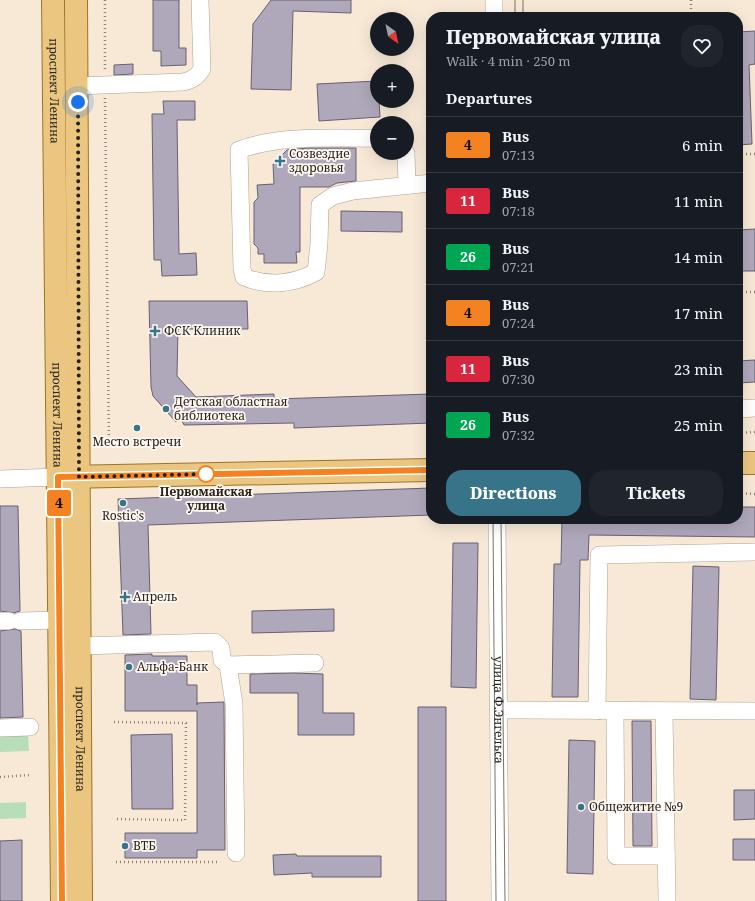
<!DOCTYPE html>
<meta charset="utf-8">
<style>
body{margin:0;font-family:"Noto Serif",serif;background:#20242c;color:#f1f3f6;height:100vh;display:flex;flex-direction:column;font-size:15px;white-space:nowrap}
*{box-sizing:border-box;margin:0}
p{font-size:13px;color:#9ea1a6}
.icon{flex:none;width:22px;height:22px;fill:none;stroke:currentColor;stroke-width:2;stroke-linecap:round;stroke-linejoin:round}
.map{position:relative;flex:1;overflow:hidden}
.drawer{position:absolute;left:426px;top:12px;width:317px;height:512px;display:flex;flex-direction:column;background:#171b24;border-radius:16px;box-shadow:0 4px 16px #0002}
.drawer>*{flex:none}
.badge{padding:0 8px;border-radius:3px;font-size:14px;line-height:26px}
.needle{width:26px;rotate:147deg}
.buttons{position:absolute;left:370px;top:12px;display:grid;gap:8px}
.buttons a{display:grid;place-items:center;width:44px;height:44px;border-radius:50%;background:#171b24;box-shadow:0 4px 16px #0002;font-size:20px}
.you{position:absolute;width:20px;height:20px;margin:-10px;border:3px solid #fff;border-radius:50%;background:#1a73e8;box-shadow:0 0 0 6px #1a73e833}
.map>.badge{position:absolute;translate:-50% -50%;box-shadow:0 0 0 2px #fff}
h2{padding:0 20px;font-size:15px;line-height:36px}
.round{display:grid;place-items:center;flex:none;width:42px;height:42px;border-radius:16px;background:#20242c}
.headline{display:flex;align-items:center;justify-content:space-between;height:68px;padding:0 20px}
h1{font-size:19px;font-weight:800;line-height:30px}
.action{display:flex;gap:8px;margin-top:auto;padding:8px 20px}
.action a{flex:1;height:46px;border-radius:16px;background:#37748a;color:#fff;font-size:16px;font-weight:800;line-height:46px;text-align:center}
.action a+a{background:#20242c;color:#f1f3f6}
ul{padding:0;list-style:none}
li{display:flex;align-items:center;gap:12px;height:56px;padding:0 20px;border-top:1px solid #363941}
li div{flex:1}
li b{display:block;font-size:15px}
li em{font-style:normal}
li .badge{min-width:44px;font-weight:700;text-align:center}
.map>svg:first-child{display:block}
.green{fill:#b7deb9}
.building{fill:#afa8bb;stroke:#676071}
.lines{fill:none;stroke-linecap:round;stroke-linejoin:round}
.minor-casing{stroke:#ada08f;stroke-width:18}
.major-casing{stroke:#9d7425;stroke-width:24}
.path{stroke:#8c8376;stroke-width:2.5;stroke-dasharray:1 3;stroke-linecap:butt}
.minor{stroke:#fff;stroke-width:17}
.major{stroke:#eac680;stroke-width:22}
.tram{stroke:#797064;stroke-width:1}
.line-casing{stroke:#fff;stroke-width:9}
.line{stroke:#f58220;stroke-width:6}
.walk{stroke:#27221b;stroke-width:4;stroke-dasharray:0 7.2}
.poi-dot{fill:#37748a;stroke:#fef8f1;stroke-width:1.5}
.stop-dot{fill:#fff;stroke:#f58220;stroke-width:2}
.labels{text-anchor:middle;stroke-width:3.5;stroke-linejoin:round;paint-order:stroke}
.street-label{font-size:12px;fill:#27221b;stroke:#fef8f1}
.poi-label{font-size:12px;fill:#27221b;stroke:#fef8f1;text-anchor:start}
.stop-label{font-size:12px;font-weight:bold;fill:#27221b;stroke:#fef8f1}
</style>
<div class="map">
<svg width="755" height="901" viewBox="0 0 755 901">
<rect width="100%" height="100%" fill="#f8e9d7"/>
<path class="green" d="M 28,734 L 29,751 L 0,752 L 0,735 Z
M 26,802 L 26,818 L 0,819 L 0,803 Z"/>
<path class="building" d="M 153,0 L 179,0 L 179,48 L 186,48 L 186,65 L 161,66 L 161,51 L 153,51 Z
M 271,0 L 351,0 L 351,13 L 293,11 L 291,90 L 251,89 L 253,24 Z
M 755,31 L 755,64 L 749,65 L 752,144 L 738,145 L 738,32 Z
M 133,64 L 133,74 L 114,75 L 114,65 Z
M 377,81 L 377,101 L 379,101 L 380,117 L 319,121 L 317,84 Z
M 163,101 L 195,101 L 195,120 L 177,120 L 179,254 L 196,253 L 197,275 L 162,276 L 161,260 L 154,260 L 152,114 L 164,114 Z
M 308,148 L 356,148 L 356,181 L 337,183 L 329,187 L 300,187 L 300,252 L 296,252 L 297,263 L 264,263 L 264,254 L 258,254 L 258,248 L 254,244 L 254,202 L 258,198 L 257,185 L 274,184 L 273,164 L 287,150 Z
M 341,211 L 402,212 L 402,232 L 341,231 Z
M 755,229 L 755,271 L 738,271 L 738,230 Z
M 149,301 L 247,301 L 248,329 L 178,329 L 177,376 L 196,397 L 274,394 L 274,399 L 431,394 L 431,423 L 294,428 L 294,423 L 184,425 L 180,417 L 176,422 L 153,396 L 151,387 Z
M 755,360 L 755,382 L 738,383 L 738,361 Z
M 431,488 L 431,515 L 148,525 L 151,634 L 123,635 L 118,499 Z
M 0,506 L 18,506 L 20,611 L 14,613 L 0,611 Z
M 738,507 L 755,507 L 755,537 L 589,535 L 588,560 L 580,560 L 578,697 L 552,697 L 554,564 L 561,564 L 562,519 L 738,519 Z
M 453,543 L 478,543 L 476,688 L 451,687 Z
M 693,566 L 719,567 L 716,700 L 690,699 Z
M 334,609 L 334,631 L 252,633 L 252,611 Z
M 15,629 L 21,631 L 23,717 L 0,718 L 0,631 Z
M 152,654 L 152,656 L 187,656 L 187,685 L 197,685 L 197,705 L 197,703 L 224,702 L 225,850 L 197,850 L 197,858 L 125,858 L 125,833 L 197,833 L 197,711 L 125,711 L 125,655 Z
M 294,673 L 323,674 L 323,713 L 354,713 L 354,735 L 298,735 L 298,693 L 250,693 L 250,674 Z
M 418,707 L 446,707 L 446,901 L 418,901 Z
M 632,721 L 651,721 L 652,846 L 633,846 Z
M 172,734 L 173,809 L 132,809 L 131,735 Z
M 569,740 L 595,741 L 593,874 L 567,873 Z
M 734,790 L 755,790 L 755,819 L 734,820 Z
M 733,839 L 755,839 L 755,860 L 733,860 Z
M 22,840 L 22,901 L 0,901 L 0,841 Z
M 296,854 L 297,856 L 381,856 L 381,877 L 312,877 L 312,873 L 274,875 L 273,855 Z"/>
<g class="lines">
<g class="minor-casing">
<g id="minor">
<path d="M 494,0 L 494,17"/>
<path d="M 77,86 L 183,82 C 192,80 197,77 202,69 L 200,0"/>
<path d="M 377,138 C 332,139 282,134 239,150 L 242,269 L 244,277 C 268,287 294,284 316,272 L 319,244 L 320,205 L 333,196 L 353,191 L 431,183"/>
<path d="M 406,153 L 407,185"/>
<path d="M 738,409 L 755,408"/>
<path d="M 0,479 L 58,477"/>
<path id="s1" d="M 497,519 L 500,901"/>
<path d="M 0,621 L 9,621"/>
<path d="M 20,621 L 60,620"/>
<path d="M 80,646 L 215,642 L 221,648 L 222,660 L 228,665 L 315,663"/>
<path d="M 228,665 L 234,704 L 236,853"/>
<path d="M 499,710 L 755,711"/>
<path d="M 597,711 L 599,555 L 755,552"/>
<path d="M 615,711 L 616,856 L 666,856"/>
<path d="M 664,712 L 667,901"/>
<path d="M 0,728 L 30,727"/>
</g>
</g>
<g class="major-casing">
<g id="major">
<path id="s2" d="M 53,0 L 62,901"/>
<path id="s3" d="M 76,0 L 81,901"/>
<path d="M 738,463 L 755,463"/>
<path d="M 64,477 L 431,470"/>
</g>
</g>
<path class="path" d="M 105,0 L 105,71
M 691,0 L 691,17
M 105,98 L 109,450
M 738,154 L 755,154
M 738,292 L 755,292
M 738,433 L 755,432
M 738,493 L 755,494
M 114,722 L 186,723 L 185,820 L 115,819
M 0,777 L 30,775
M 116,862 L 217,862"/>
<use href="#minor" class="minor"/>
<use href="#major" class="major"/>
<path class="tram" d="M 515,0 L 515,17
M 523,0 L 523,17
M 493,519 L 496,901
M 501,519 L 505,901"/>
</g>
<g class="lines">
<g class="line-casing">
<path id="line" d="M 62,901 L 58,477 L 431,470"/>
</g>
<use href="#line" class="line"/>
<path class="walk" d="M 78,102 L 79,477 L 206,474"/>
</g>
<g class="poi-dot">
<path d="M278 155h4v4h4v4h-4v4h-4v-4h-4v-4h4z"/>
<path d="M153 325h4v4h4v4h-4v4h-4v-4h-4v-4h4z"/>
<circle cx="166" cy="409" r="4"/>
<circle cx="137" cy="428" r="4"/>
<circle cx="123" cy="503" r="4"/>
<path d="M123 591h4v4h4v4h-4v4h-4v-4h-4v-4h4z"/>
<circle cx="129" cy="667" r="4"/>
<circle cx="581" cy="807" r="4"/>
<circle cx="125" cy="846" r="4"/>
</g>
<circle class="stop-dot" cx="206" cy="474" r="8"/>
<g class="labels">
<g class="street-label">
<text dy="4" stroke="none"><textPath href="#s2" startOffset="91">проспект Ленина</textPath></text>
<text dy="4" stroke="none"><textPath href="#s2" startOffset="415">проспект Ленина</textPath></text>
<text dy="4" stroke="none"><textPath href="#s1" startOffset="191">улица Ф.Энгельса</textPath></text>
<text dy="4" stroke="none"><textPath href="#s3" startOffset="739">проспект Ленина</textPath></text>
</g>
<g class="poi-label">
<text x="289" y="158">Созвездие<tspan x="289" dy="14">здоровья</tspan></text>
<text x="164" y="335">ФСК Клиник</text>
<text x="174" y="406">Детская областная<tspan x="174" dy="14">библиотека</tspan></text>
<text x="137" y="446" text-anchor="middle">Место встречи</text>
<text x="123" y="520" text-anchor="middle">Rostic's</text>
<text x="133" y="601">Апрель</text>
<text x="137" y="671">Альфа-Банк</text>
<text x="589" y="811">Общежитие №9</text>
<text x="133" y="850">ВТБ</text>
</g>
<g class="stop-label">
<text x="206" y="496">Первомайская<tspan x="206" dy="14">улица</tspan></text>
</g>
</g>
</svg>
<div class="buttons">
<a><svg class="needle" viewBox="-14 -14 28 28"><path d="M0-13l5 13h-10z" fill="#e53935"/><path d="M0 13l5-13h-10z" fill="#9ea1a6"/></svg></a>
<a>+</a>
<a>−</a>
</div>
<div class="you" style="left:78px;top:102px"></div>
<b class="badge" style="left:59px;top:503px;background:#f58220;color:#111">4</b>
<section class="drawer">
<div class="headline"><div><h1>Первомайская улица</h1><p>Walk · 4 min · 250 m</p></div><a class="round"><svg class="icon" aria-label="heart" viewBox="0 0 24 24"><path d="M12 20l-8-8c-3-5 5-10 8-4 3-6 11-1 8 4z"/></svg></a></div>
<h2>Departures</h2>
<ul>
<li><span class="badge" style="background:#f58220;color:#111">4</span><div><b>Bus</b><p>07:13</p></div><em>6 min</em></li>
<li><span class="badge" style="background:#d7263d;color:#fff">11</span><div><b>Bus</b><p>07:18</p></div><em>11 min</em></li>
<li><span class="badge" style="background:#00a651;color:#fff">26</span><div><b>Bus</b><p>07:21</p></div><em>14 min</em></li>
<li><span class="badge" style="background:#f58220;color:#111">4</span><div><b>Bus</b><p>07:24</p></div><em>17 min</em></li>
<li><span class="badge" style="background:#d7263d;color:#fff">11</span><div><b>Bus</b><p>07:30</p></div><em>23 min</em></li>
<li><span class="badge" style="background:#00a651;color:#fff">26</span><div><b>Bus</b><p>07:32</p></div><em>25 min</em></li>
</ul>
<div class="action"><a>Directions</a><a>Tickets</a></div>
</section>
</div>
